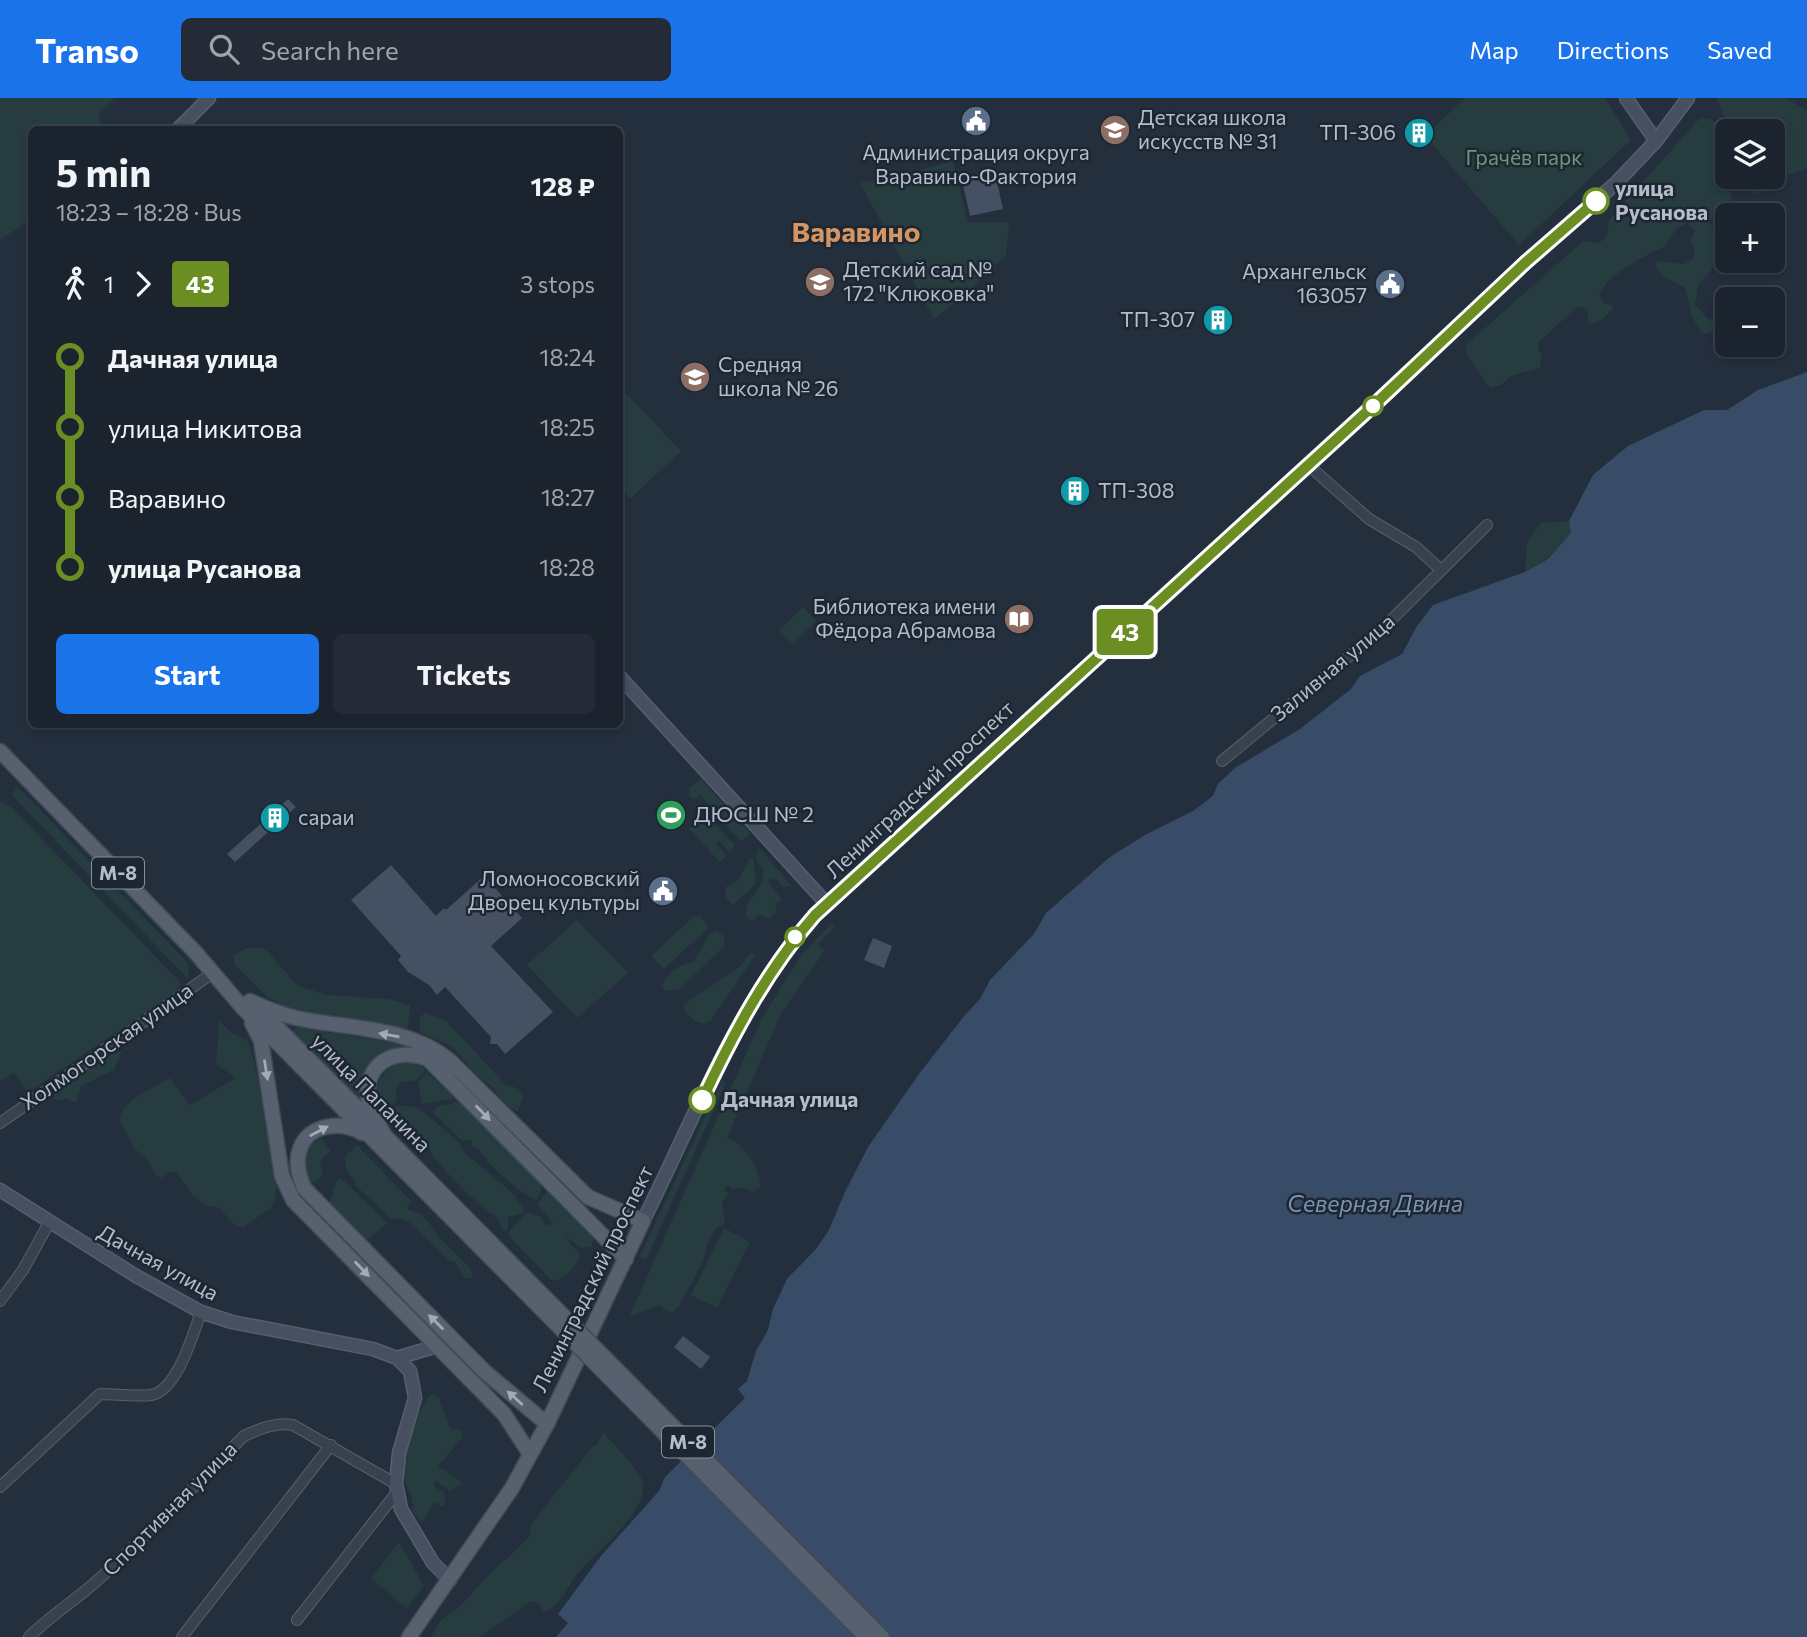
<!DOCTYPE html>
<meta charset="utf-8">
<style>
body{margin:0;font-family:Commissioner,sans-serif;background:#242b36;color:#f1f3f6;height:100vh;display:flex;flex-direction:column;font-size:26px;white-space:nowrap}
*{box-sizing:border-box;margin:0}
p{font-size:23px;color:#a0a4aa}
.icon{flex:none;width:38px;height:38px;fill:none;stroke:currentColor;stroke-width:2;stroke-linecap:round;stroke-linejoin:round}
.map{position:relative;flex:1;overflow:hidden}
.panel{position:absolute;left:28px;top:28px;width:595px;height:602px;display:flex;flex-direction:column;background:#1b232e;border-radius:10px;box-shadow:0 4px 10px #0003,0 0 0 2px #39404a}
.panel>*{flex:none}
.badge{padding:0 14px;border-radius:5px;font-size:24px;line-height:46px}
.buttons{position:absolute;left:1715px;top:21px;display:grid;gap:14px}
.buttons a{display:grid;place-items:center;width:70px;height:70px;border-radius:10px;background:#1b232e;box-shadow:0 4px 10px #0003,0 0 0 2px #39404a;font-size:35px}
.map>.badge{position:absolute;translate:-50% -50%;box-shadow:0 0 0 4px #fff}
.legs{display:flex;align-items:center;gap:10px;height:77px;padding:0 28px;font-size:23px}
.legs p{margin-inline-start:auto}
.head{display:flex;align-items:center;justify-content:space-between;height:119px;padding:0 28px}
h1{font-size:38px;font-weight:700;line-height:52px}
.primary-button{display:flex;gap:14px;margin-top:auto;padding:14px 28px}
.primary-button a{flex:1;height:80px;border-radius:10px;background:#1a73e8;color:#fff;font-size:28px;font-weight:700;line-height:80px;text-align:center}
.primary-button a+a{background:#242b36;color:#f1f3f6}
ul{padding:0 28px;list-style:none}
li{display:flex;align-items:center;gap:24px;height:70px;font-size:26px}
li i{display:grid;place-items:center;width:10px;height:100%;margin:0 9px;background:currentColor}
li i::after{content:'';width:18px;height:18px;margin:-9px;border:5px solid;border-radius:50%;background:#1b232e}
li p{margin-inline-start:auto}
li:first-child i{background:linear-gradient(#0000 50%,currentColor 0)}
li:last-child i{background:linear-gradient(currentColor 50%,#0000 0)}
header{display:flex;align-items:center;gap:42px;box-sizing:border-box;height:98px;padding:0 35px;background:#1a73e8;color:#fff}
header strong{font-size:33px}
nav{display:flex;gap:38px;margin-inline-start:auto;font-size:24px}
.search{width:490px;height:63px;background:#242b36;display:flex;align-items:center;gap:18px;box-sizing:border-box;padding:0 24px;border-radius:10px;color:#a0a4aa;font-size:26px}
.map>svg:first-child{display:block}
.green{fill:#263c3f}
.water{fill:#394c67}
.building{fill:#455162}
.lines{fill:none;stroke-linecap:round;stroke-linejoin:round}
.street-casing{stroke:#565f6c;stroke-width:12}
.secondary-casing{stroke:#565f6c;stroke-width:15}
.primary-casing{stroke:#414a57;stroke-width:17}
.street{stroke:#38414e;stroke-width:10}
.secondary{stroke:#465061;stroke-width:12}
.primary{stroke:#56606e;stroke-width:14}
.primary-bridge-casing{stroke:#414a57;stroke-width:17;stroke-linecap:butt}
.primary-bridge{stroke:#56606e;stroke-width:14}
.oneway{fill:#a1aab7}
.line-1-casing{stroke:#fff;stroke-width:16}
.line-1{stroke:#6b8e23;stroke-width:10}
.stop-1-dot{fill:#fff;stroke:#6b8e23;stroke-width:3.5}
.labels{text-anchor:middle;stroke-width:5;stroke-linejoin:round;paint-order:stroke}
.shield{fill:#1d2633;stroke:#878f9c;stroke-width:2}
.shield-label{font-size:19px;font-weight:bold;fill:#b4bcc9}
.poi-label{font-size:21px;fill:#b4bcc9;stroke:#1d2633;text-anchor:start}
.park-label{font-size:21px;fill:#6b9a76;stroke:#1d2633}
.stop-label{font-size:21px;font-weight:bold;fill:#b4bcc9;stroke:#1d2633;text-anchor:start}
.street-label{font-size:21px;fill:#b4bcc9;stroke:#1d2633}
.water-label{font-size:23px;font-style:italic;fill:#7c92b1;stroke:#1d2633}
.district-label{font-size:28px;font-weight:bold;fill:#d59563;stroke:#1d2633}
</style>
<header>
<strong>Transo</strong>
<div class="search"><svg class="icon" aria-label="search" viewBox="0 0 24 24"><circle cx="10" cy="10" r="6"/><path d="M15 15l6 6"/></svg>Search here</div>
<nav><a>Map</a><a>Directions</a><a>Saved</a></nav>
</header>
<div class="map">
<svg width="1807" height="1539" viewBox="0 0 1807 1539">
<rect width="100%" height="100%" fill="#242f3e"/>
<path class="green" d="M 0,0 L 115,0 L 98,17 L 103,31 L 32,32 L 31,121 L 0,142 Z
M 1465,0 L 1605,0 L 1631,42 L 1519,147 L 1425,38 Z
M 1717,0 L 1785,0 L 1807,12 L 1807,70 L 1790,77 L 1773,63 L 1773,33 L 1735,33 L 1722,14 Z
M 1700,20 L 1713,22 L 1727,43 L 1727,79 L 1771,81 L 1771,87 L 1767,93 L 1754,96 L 1725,81 L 1724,87 L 1732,96 L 1729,109 L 1721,120 L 1708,123 L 1720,137 L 1724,152 C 1720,161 1705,181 1698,187 L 1695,206 L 1708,221 L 1727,220 L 1727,235 L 1717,232 L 1705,236 C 1690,225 1690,206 1685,190 L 1663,178 L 1655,168 L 1658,163 L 1684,166 L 1694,160 L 1694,149 L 1690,144 L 1695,133 L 1687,125 L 1676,131 L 1665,149 C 1644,157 1610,176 1599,196 L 1603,205 L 1614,208 C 1607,218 1601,225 1588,225 L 1588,213 L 1583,209 L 1577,209 L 1539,244 L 1538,251 L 1542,257 L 1540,270 L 1511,278 L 1501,287 L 1490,290 L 1465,254 L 1467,246 L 1583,143 L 1599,145 L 1607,138 L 1609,122 Z
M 953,63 L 968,124 L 1009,124 L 1006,157 L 962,200 L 934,221 L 860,85 L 891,80 Z
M 620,289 L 681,353 L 630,401 L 620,388 Z
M 1569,423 L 1572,435 L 1548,460 L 1525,474 L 1527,444 L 1541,425 Z
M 803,509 L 816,523 L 793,546 L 779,532 Z
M 701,681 L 750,735 L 741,744 L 700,697 L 694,702 L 689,697 L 689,690 Z
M 16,687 L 186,863 L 189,872 L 187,880 L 13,698 Z
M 0,703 L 11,709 L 180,884 L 175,895 L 28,994 L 14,975 L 3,982 L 0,981 Z
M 706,716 L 735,747 L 730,755 L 719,743 L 716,745 L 727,758 L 720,764 L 689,731 Z
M 759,749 L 791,788 L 782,789 L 778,782 L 770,781 L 768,785 L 781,800 L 779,805 L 775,805 L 777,813 L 770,821 L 759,817 L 752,823 L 746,818 C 744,800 764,793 763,775 C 763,769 758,765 756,759 Z
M 750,760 L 753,760 L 756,786 L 733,807 L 725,798 L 726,789 L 739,781 Z
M 694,818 L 700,818 L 709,829 L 664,871 L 651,858 Z
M 577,822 L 628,875 L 577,920 L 527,867 Z
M 831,826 L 835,829 L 818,846 L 825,852 L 782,914 L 727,1040 C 741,1041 763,1074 760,1089 L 753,1094 L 742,1089 L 732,1091 L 728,1087 L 725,1089 L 726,1094 L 730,1095 L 722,1103 L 725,1126 L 717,1129 L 709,1141 L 702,1166 L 678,1210 L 671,1215 L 659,1207 L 629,1219 L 762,920 L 801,857 Z
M 717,832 L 724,838 L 725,847 L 680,891 L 665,893 L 662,887 C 669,874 679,867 693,864 L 709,837 Z
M 245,850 L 263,850 L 267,853 L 298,888 L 328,897 L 389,901 L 410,907 L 408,931 L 404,933 L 297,915 L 267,899 L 234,866 L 234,857 Z
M 751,854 L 755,858 L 711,922 L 705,926 L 695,923 L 684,912 L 684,906 L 739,869 Z
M 424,915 L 445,922 L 506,987 C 513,987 521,992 523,999 L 518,1014 L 501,1003 L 495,991 L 476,976 L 453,949 L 420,934 L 420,920 Z
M 219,923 L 232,935 L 248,943 L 254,962 L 277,1089 L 273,1108 L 244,1129 L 236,1128 L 218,1109 L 207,1108 L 193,1098 L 176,1074 L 169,1074 L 161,1080 L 156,1078 L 146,1060 L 135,1051 L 119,1022 C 123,1001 153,990 170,980 L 190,1007 L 236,980 L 216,966 Z
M 296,929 L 414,948 L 420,951 L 395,952 L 382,956 L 361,1004 L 292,933 Z
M 122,953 L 114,973 C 100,976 93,984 81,988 L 76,1005 L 66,1000 L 59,1003 L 54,1001 L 53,991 C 62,983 72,980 82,974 C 96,967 105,957 122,953 Z
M 409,964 L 423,969 L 425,973 L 415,983 L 400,984 L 396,993 L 396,1003 L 386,1012 L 383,1011 C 368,989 384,965 409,964 Z
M 427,975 L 452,997 L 453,1001 L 422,1006 L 418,985 Z
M 723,981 L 724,989 L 646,1162 L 639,1159 Z
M 459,1004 L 540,1084 L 542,1091 L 536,1103 C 515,1090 493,1072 478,1051 L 472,1049 L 471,1042 L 462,1043 L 434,1015 L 436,1009 Z
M 399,1007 L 419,1010 L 460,1045 L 464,1054 L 516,1098 L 517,1104 L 523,1107 L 523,1115 L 508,1119 L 508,1132 L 503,1133 L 497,1119 C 484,1114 445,1073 434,1060 C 431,1056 430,1049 427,1045 C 422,1038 401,1024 393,1017 L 392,1011 Z
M 321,1041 L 331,1053 L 320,1063 L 323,1078 L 310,1087 C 302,1070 300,1049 321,1041 Z
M 357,1047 L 412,1104 L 407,1108 L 409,1112 L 420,1116 L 430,1126 L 438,1138 L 471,1171 L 473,1181 L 465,1180 L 455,1164 L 448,1162 L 409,1124 L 395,1120 L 392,1122 L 355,1087 L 354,1081 L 346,1073 L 345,1058 Z
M 341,1080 L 388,1125 L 365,1143 L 329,1106 L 337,1082 Z
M 547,1093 L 594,1141 L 591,1149 L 581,1150 L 564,1137 L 581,1158 C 573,1171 564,1184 551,1182 L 507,1136 L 527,1114 L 541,1119 L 546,1128 L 553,1125 L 537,1107 Z
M 724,1130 L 750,1144 L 717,1210 L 691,1197 Z
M 431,1296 L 439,1300 L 450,1330 L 462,1333 L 462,1340 L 438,1368 L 463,1385 L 450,1393 L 435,1382 L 434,1389 L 444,1394 L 445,1406 L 441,1408 L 434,1404 L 424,1422 L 420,1424 L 412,1413 C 416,1401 407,1393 405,1381 C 403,1361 417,1309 431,1296 Z
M 603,1334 C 612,1345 641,1373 643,1385 C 647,1417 593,1455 575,1479 C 565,1493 561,1508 544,1514 L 538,1505 L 531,1503 L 480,1539 L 431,1539 L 441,1522 L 458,1510 L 500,1465 L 510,1458 L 529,1438 L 531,1428 L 540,1415 L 592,1349 L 597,1347 Z
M 399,1444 L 424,1488 L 407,1511 L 371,1480 Z"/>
<path class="water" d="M 1807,274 L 1807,1539 L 556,1539 L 568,1525 L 558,1516 L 601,1458 L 659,1393 L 665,1379 L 745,1300 L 738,1291 L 747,1283 L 756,1253 L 768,1232 L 773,1211 L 787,1181 L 816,1151 L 829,1132 L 845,1094 L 868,1049 L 919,976 L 965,917 L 980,901 L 990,882 L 1034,836 L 1046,815 L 1110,759 L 1145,737 L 1193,713 L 1213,698 L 1218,686 L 1235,670 L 1300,631 L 1351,591 L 1360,578 L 1402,556 L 1417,528 L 1433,507 L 1525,474 L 1548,461 L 1571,435 L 1569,423 L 1593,377 L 1628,348 L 1704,312 L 1727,312 L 1758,292 Z"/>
<path class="building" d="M 995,75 L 1003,111 L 970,118 L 962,82 Z
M 288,701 L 296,709 L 235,764 L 227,756 Z
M 391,767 L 436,818 L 444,810 L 446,812 L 484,778 L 522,820 L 491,848 L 553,914 L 505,956 L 497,946 L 490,946 L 491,939 L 445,889 L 437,897 L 429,887 L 408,874 L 398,862 L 401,858 L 351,802 Z
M 873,840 L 892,848 L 884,870 L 864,862 Z
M 683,1238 L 710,1259 L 701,1271 L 674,1249 Z"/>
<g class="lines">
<g class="street-casing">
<path id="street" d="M 1307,366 L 1369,421 L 1416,449 L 1441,472
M 1222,663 L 1381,532 L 1487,427
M 0,1025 L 214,874
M 0,1203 L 23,1172 L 50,1123
M 0,1389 L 100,1296 C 116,1296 135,1299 151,1297 C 177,1293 193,1236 201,1214
M 297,1522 L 397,1394
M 29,1539 C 51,1517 76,1502 99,1481 C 149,1436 196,1386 244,1338 C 259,1331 276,1324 293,1327 L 396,1386
M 182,1539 L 331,1347"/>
</g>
<g class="secondary-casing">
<path id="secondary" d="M 1626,0 L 1656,43
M 177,32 L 209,0
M 620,579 L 827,806
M 0,1092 L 136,1178 L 201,1214 L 232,1224 L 373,1251 L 397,1260 L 410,1273 L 415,1300 L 399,1355 L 396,1386 L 401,1411 L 433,1465 L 450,1482
M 643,1123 C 695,1019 737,905 815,817 L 1374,307 L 1526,164 L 1616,85 L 1656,43 L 1688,0
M 397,1260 L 437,1248"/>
</g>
<g class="primary-casing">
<path id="primary" d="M 0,653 L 196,855 L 242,909 L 486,1155
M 250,903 C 265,910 280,916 296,920 C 347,931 409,928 450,963 L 588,1099 L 643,1123 L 547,1326 L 512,1390 L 409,1539
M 257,909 L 495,1149
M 252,925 L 261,943 L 282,1078 L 293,1102 L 504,1316 L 530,1356
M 362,1035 C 343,1022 308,1026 300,1051 C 295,1064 299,1078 304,1090 L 484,1273 L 547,1326
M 385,1038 C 378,1025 369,1013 368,998 C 366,962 399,949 428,961 L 626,1161"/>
</g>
<use href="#street" class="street"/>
<use href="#secondary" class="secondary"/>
<use href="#primary" class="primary"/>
<g class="primary-bridge-casing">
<path id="primary-bridge" d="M 495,1149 L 882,1539
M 486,1155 L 866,1539"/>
</g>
<use href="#primary-bridge" class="primary-bridge"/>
</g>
<defs><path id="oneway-solid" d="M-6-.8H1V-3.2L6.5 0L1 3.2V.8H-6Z" transform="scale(1.75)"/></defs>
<g class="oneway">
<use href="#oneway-solid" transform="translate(389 937) rotate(-170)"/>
<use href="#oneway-solid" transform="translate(266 972) rotate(81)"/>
<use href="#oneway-solid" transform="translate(483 1015) rotate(46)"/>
<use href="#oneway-solid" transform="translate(319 1033) rotate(-28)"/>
<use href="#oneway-solid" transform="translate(362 1171) rotate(46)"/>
<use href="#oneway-solid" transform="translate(436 1224) rotate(-135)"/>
<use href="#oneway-solid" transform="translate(515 1300) rotate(-138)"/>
</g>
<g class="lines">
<g class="line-1-casing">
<path id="line-1" d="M 702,1002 C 733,936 767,872 815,817 L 1374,307 L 1526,164 L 1596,103"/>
</g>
<use href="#line-1" class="line-1"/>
</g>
<defs>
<g id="civic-disc" transform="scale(1.575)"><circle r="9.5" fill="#5c6f8a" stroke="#1d2633"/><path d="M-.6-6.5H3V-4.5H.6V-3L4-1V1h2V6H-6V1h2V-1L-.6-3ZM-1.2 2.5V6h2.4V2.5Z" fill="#fff"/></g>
<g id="school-disc" transform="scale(1.575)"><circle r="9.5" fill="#8d6e63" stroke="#1d2633"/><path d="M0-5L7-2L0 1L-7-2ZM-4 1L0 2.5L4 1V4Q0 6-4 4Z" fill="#fff"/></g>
<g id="building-disc" transform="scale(1.575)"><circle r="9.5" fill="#0f9aa8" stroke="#1d2633"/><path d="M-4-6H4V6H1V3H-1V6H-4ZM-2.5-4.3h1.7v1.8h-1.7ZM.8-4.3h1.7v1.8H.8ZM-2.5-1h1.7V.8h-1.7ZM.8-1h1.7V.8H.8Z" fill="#fff"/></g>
<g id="library-disc" transform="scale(1.575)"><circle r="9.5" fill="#8d6e63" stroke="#1d2633"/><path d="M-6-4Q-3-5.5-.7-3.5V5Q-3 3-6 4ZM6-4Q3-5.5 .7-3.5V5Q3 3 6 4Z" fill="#fff"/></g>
<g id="stadium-disc" transform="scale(1.575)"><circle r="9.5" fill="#2e9e5b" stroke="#1d2633"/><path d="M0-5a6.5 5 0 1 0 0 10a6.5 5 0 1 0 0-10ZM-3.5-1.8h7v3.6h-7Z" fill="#fff"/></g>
</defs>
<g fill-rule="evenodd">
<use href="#civic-disc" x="976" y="23"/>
<use href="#school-disc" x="1115" y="32"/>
<use href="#building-disc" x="1419" y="35"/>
<use href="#school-disc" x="820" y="184"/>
<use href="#civic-disc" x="1390" y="186"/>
<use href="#building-disc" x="1218" y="222"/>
<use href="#school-disc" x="695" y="279"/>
<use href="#building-disc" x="1075" y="393"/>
<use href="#library-disc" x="1019" y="521"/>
<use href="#stadium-disc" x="671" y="717"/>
<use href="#building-disc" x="275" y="720"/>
<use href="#civic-disc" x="663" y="793"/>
</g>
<g class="stop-1-dot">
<circle cx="1596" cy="103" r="12"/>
<circle cx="1373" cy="308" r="9"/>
<circle cx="795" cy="839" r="9"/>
<circle cx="702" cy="1002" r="12"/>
</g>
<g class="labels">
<g class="shield">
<rect x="92" y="759.5" width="52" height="31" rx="5"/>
<rect x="662" y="1328.5" width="52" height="31" rx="5"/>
</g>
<g class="shield-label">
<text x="118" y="782">М-8</text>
<text x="688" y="1351">М-8</text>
</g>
<g class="poi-label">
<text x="1138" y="27">Детская школа<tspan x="1138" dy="24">искусств № 31</tspan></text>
<text x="1396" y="42" text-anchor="end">ТП-306</text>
<text x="976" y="62" text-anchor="middle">Администрация округа<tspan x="976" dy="24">Варавино-Фактория</tspan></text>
<text x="843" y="179">Детский сад №<tspan x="843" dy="24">172 "Клюковка"</tspan></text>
<text x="1367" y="181" text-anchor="end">Архангельск<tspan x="1367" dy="24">163057</tspan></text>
<text x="1195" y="229" text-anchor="end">ТП-307</text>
<text x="718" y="274">Средняя<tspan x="718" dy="24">школа № 26</tspan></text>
<text x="1098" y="400">ТП-308</text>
<text x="996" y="516" text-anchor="end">Библиотека имени<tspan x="996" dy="24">Фёдора Абрамова</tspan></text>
<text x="694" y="724">ДЮСШ № 2</text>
<text x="298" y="727">сараи</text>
<text x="640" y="788" text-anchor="end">Ломоносовский<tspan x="640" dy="24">Дворец культуры</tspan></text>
</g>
<g class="park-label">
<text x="1524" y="67">Грачёв парк</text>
</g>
<g class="stop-label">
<text x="1615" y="98">улица<tspan x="1615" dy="24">Русанова</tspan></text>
<text x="721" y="1009">Дачная улица</text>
</g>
<g class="street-label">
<text transform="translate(1333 570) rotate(-40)" y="7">Заливная улица</text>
<text transform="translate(920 692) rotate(-43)" y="7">Ленинградский проспект</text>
<text transform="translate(107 949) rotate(-35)" y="7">Холмогорская улица</text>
<text transform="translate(371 995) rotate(45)" y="7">улица Папанина</text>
<text transform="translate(158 1165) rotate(29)" y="7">Дачная улица</text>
<text transform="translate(593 1181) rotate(-64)" y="7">Ленинградский проспект</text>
<text transform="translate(170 1411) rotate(-45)" y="7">Спортивная улица</text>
</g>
<g class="water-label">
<text x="1375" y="1114">Северная Двина</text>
</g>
<g class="district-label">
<text x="856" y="144">Варавино</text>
</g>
</g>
</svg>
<div class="buttons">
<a><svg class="icon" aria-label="layers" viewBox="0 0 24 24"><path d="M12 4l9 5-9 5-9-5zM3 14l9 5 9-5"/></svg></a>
<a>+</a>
<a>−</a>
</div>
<b class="badge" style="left:1125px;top:534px;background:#6b8e23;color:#fff">43</b>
<section class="panel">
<div class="head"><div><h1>5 min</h1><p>18:23 – 18:28 · Bus</p></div><b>128 ₽</b></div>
<div class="legs"><svg class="icon" aria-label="walk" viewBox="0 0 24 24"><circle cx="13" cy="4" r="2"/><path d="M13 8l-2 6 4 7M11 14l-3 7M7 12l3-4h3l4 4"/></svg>1<svg class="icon" aria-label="forward" viewBox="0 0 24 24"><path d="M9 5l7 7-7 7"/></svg><b class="badge" style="background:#6b8e23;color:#fff">43</b><p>3 stops</p></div>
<ul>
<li><i style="color:#6b8e23"></i><b>Дачная улица</b><p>18:24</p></li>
<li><i style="color:#6b8e23"></i><span>улица Никитова</span><p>18:25</p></li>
<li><i style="color:#6b8e23"></i><span>Варавино</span><p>18:27</p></li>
<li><i style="color:#6b8e23"></i><b>улица Русанова</b><p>18:28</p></li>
</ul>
<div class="primary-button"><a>Start</a><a>Tickets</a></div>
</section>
</div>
